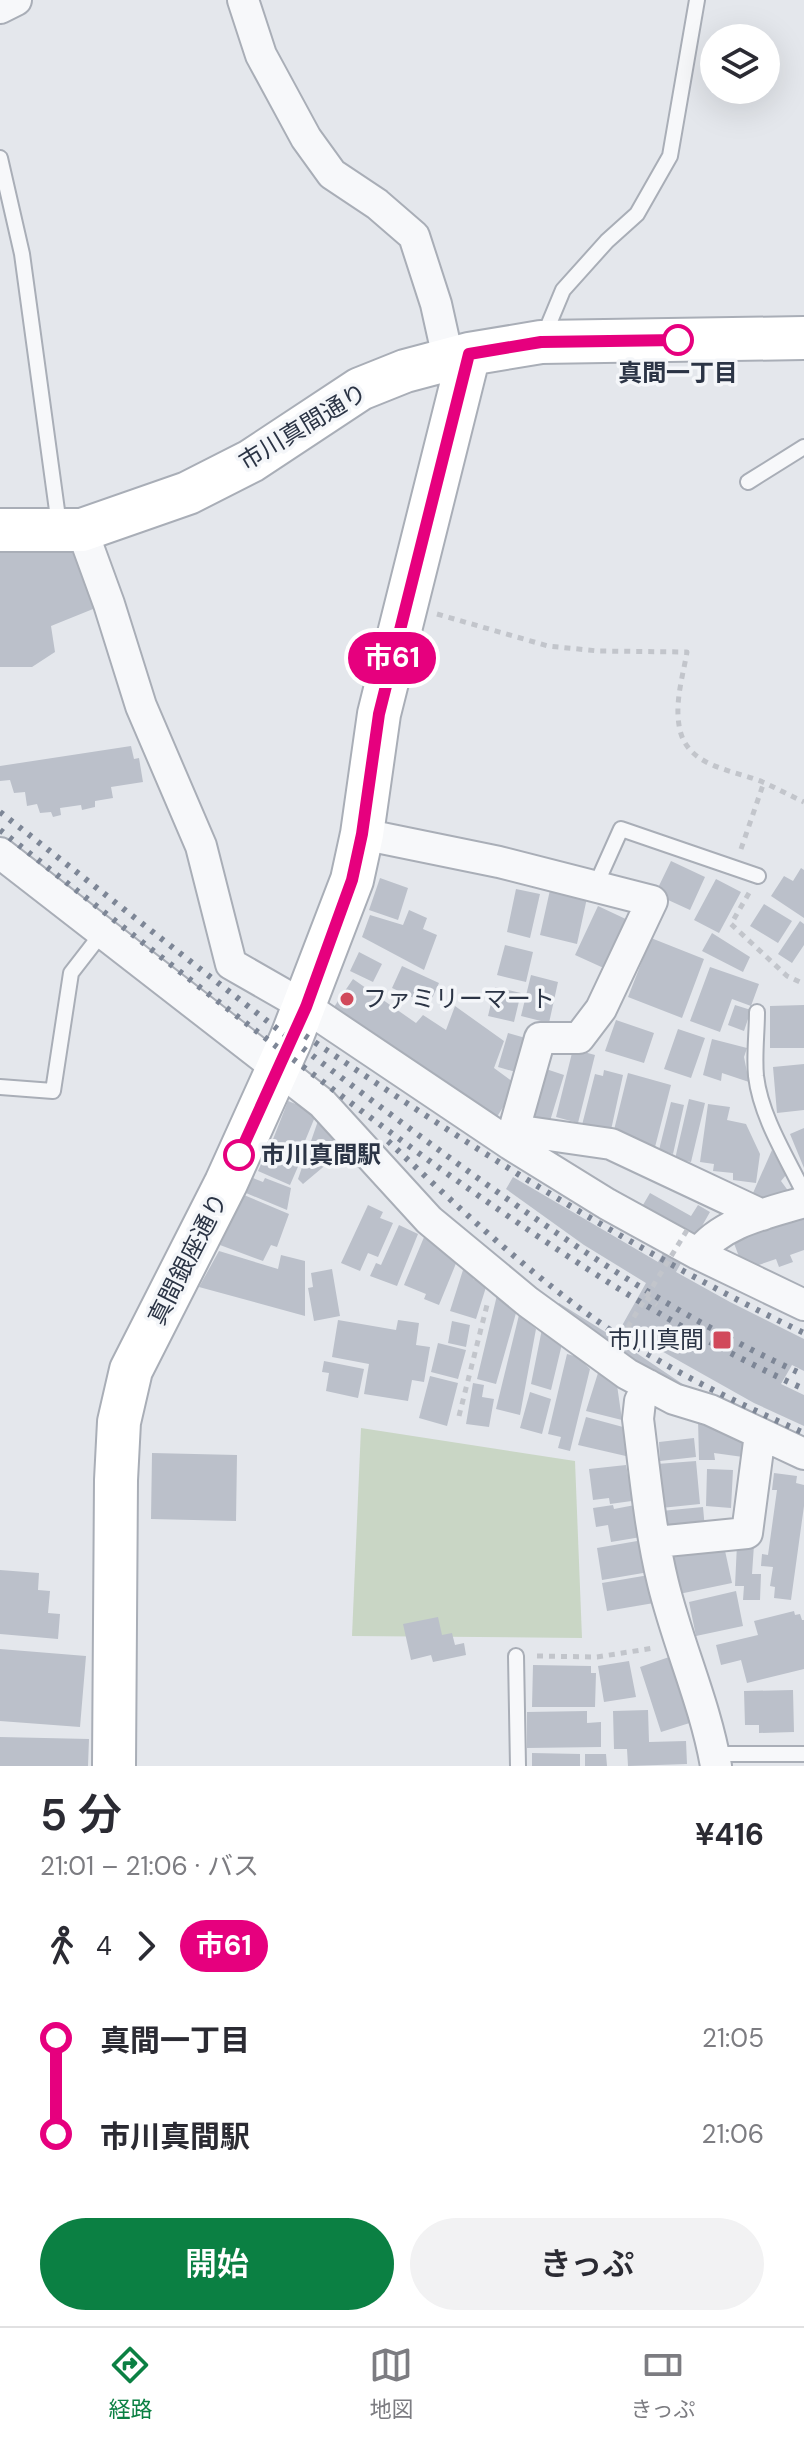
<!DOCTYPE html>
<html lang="ja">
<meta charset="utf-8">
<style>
body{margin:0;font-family:"DM Sans","Noto Sans JP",sans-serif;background:#f2f2f3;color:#2b2b33;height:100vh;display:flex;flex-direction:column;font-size:30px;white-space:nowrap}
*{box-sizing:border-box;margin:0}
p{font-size:26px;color:#7c7c81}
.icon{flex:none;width:44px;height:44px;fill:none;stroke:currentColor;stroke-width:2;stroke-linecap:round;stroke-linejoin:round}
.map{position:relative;height:1766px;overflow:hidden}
.details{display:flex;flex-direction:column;background:#fff;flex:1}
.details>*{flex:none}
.badge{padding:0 16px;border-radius:26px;font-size:28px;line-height:52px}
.fabs{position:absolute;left:700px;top:24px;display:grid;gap:16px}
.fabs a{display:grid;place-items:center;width:80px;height:80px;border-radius:50%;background:#fff;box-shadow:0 8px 32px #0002;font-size:40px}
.map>.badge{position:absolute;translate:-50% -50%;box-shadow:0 0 0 4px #fff}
.legs{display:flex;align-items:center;gap:12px;height:88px;padding:0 40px;font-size:26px}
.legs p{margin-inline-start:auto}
.summary{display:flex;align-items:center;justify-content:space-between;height:136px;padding:0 40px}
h1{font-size:44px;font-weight:600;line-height:60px}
.action{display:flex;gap:16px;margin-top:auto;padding:16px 40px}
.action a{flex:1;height:92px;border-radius:48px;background:#0b8043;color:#fff;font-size:32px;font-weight:600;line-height:92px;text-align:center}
.action a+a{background:#f2f2f3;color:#2b2b33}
ul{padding:0 40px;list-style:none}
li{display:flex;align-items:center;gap:28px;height:96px;font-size:30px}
li i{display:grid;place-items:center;width:12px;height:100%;margin:0 10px;background:currentColor}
li i::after{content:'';width:20px;height:20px;margin:-10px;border:6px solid;border-radius:50%;background:#fff}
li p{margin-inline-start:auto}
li:first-child i{background:linear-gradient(#0000 50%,currentColor 0)}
li:last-child i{background:linear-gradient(currentColor 50%,#0000 0)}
.dock{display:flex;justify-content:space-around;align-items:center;height:112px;border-top:2px solid #e1e1e2;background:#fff;font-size:22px;color:#7c7c81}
.dock a{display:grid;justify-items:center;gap:4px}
.dock .active{color:#0b8043}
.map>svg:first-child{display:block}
.green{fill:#c9d6c5}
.building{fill:#bbc0ca}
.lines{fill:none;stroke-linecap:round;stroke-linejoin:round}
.lane-casing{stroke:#a9aeb7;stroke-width:18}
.street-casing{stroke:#a9aeb7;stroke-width:34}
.secondary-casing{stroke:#a9aeb7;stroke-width:46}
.path{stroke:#c2c5cb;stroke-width:5;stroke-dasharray:6 6;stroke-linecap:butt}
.lane{stroke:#f7f8fa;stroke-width:14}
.street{stroke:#f7f8fa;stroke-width:30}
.secondary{stroke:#fff;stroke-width:42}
.rail{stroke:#7d8696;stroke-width:6;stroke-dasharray:4 8;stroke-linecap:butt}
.path-bridge{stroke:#c2c5cb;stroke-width:5;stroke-dasharray:6 6;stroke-linecap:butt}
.line-1-casing{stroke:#fff;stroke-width:18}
.line-1{stroke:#e6007e;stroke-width:12}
.stop-1-dot{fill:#fff;stroke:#e6007e;stroke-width:4}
.poi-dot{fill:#d1495b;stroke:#f4f6f9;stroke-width:3}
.labels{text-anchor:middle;stroke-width:7;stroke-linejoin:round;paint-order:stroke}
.stop-label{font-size:24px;font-weight:bold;fill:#2b3445;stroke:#f4f6f9}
.street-label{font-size:24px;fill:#2b3445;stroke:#f4f6f9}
.poi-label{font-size:24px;fill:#2b3445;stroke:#f4f6f9;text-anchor:start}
</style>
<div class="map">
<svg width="804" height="1766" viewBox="0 0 804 1766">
<rect width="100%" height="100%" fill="#e4e7ec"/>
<path class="green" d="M 361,1428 L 575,1461 L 582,1638 L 352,1636 Z"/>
<path class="building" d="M 79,549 L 98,607 L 51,626 L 55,652 L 32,667 L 0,667 L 0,550 Z
M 131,746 L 134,759 L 139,758 L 143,782 L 111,787 L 113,798 L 95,801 L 95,807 L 82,810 L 81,805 L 60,808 L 61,815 L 53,817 L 51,812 L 40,813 L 37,804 L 27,806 L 25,792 L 14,793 L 10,780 L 0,781 L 0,766 Z
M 671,861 L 705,877 L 690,910 L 655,894 Z
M 801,868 L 804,870 L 804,918 L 771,896 L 784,876 L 793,881 Z
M 380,878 L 408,888 L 398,920 L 369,910 Z
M 716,879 L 741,892 L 719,933 L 694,920 Z
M 516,889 L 540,894 L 530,938 L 507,932 Z
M 550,890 L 587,898 L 577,944 L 540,935 Z
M 764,904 L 792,921 L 778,943 L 750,926 Z
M 598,906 L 630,921 L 608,970 L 575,955 Z
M 409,910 L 427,918 L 423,929 L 437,935 L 424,970 L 362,937 L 370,915 L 403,925 Z
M 800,921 L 804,924 L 804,945 L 792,963 L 778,954 Z
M 712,933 L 750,957 L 743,972 L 702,951 Z
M 651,938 L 704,959 L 682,1018 L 628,997 Z
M 505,945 L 533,952 L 526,982 L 497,975 Z
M 359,952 L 382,964 L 373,982 L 350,971 Z
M 402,966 L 439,983 L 429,1005 L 392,988 Z
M 710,967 L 759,984 L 751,1006 L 732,999 L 720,1032 L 690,1021 Z
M 531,975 L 558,982 L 549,1023 L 521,1016 Z
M 353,979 L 416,1023 L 423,1015 L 446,1030 L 455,1006 L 504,1041 L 494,1068 L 517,1085 L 495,1120 L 334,1007 Z
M 495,987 L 521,993 L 514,1022 L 488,1016 Z
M 735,1005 L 751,1010 L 744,1031 L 728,1025 Z
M 804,1005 L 804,1048 L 770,1048 L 770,1006 Z
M 616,1020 L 654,1033 L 644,1063 L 605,1051 Z
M 678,1029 L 705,1038 L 691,1078 L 664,1069 Z
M 508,1033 L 529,1039 L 519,1073 L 498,1067 Z
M 712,1039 L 747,1048 L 744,1057 L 749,1082 L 722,1073 L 721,1081 L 703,1075 Z
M 573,1049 L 595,1055 L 578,1123 L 556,1117 Z
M 804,1064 L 804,1110 L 777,1113 L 773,1067 Z
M 543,1068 L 564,1075 L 550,1121 L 529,1115 Z
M 604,1070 L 623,1075 L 611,1130 L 582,1125 L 595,1074 L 603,1076 Z
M 628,1073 L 671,1085 L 655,1147 L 614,1130 Z
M 689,1099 L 705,1103 L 691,1162 L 675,1159 Z
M 288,1101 L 317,1112 L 298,1158 L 270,1147 Z
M 671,1102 L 684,1105 L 673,1154 L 659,1150 Z
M 708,1104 L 730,1107 L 727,1120 L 746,1124 L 760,1154 L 756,1183 L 733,1180 L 733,1173 L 713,1171 L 714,1164 L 700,1162 Z
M 320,1115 L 347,1147 L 303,1184 L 298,1179 Z
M 804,1128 L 804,1168 L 790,1134 Z
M 268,1148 L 300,1162 L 290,1185 L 258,1171 Z
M 772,1150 L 786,1175 L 781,1181 L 789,1192 L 764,1199 L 753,1193 Z
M 513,1177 L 658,1262 L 676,1231 L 640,1210 L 650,1193 L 691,1216 L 698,1205 L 710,1212 L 676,1272 L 730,1302 L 804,1339 L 804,1371 L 792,1365 L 781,1384 L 804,1395 L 804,1426 L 754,1403 L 642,1340 L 635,1352 L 687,1387 L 684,1393 L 554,1311 L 559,1303 L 615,1338 L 646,1283 L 584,1245 L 506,1189 Z
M 253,1178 L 263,1182 L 265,1178 L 291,1188 L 287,1210 L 246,1193 Z
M 244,1195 L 289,1214 L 277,1247 L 271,1245 L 263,1261 L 220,1245 Z
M 368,1205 L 383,1212 L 380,1218 L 393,1223 L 378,1257 L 368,1253 L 360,1271 L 341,1263 Z
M 804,1216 L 804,1250 L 790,1255 L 793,1262 L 779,1267 L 776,1259 L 744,1270 L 732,1238 Z
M 399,1225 L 418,1234 L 397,1286 L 370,1276 L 376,1263 L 381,1265 Z
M 427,1230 L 457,1261 L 439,1305 L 424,1299 L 426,1294 L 404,1285 Z
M 219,1251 L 278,1269 L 281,1255 L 305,1261 L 305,1316 L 199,1287 Z
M 332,1269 L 340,1316 L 314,1321 L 308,1288 L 313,1287 L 311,1273 Z
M 463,1270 L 474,1274 L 473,1279 L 487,1284 L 476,1319 L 450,1311 Z
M 498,1291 L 518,1306 L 496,1384 L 477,1379 Z
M 519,1315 L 536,1329 L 520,1415 L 496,1409 Z
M 338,1320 L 396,1330 L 398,1320 L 419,1323 L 416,1345 L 430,1347 L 424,1382 L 412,1380 L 408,1401 L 364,1394 L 369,1364 L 332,1357 Z
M 452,1321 L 470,1325 L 466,1347 L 448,1343 Z
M 542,1329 L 562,1344 L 551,1390 L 531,1384 Z
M 438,1343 L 466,1350 L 458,1379 L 431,1372 Z
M 567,1354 L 578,1357 L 590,1369 L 570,1451 L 558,1448 L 561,1437 L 548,1434 Z
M 324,1361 L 364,1369 L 358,1398 L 326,1391 L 329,1373 L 322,1372 Z
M 598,1373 L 617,1385 L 622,1420 L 586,1411 Z
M 430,1376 L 458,1383 L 447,1426 L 419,1418 Z
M 473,1383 L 484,1385 L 482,1397 L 494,1399 L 489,1427 L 466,1424 Z
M 530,1392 L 551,1399 L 542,1434 L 520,1428 Z
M 586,1417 L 623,1427 L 630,1457 L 578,1445 Z
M 698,1419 L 747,1440 L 743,1457 L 714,1453 L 715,1460 L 699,1460 Z
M 694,1438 L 696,1457 L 660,1461 L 659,1442 Z
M 152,1453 L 237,1455 L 236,1521 L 151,1519 Z
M 696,1461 L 700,1504 L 661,1508 L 657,1464 Z
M 626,1465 L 628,1475 L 636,1474 L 639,1500 L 610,1504 L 609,1498 L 593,1500 L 589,1469 Z
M 707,1469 L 733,1470 L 731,1508 L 706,1506 Z
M 774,1473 L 797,1476 L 796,1483 L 804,1485 L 804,1506 L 791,1600 L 774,1598 L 775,1587 L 770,1586 L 773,1567 L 761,1566 L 762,1554 L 768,1555 L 777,1490 L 772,1490 Z
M 613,1505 L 614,1509 L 635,1505 L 641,1537 L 611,1542 L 608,1525 L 596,1527 L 593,1508 Z
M 703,1507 L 705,1529 L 663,1533 L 661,1511 Z
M 643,1540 L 649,1572 L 602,1580 L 597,1548 Z
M 737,1544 L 754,1545 L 752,1574 L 761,1574 L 760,1600 L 743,1600 L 744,1586 L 735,1586 Z
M 724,1546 L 732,1583 L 679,1594 L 672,1557 Z
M 0,1570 L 39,1573 L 38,1590 L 50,1591 L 48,1613 L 60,1614 L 58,1639 L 0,1634 Z
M 649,1575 L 654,1603 L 607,1611 L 602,1583 Z
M 736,1591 L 743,1626 L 696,1636 L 689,1602 Z
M 794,1611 L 795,1615 L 800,1614 L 802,1620 L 804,1620 L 804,1669 L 747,1683 L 741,1660 L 721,1665 L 716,1645 L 758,1635 L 754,1621 Z
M 438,1617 L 442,1635 L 452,1633 L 455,1645 L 464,1643 L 466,1655 L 433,1662 L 431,1655 L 411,1660 L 403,1624 Z
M 0,1649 L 86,1656 L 80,1727 L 0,1721 Z
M 675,1655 L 696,1721 L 661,1732 L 640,1667 Z
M 629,1661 L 636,1697 L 604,1702 L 598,1666 Z
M 533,1665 L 591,1666 L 591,1673 L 596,1673 L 595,1707 L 532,1707 Z
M 793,1690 L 794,1732 L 759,1733 L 759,1725 L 745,1725 L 744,1691 Z
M 648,1710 L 649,1742 L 686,1741 L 687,1764 L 628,1766 L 627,1749 L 614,1749 L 613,1711 Z
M 587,1711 L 587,1723 L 601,1722 L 601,1747 L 527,1748 L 527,1712 Z
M 0,1737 L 89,1739 L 88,1766 L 0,1766 Z
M 532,1753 L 580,1754 L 580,1766 L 532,1766 Z
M 585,1754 L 606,1754 L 607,1766 L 585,1766 Z"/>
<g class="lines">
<g class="lane-casing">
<path id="lane" d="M 0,158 L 22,254 L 59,525
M 543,338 L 563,290 L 607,241 L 637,214 L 670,156 L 697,0
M 748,482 L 804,447
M 595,887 L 621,829 L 758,876
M 757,1012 C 757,1033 754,1055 756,1076 C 761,1117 786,1156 804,1193
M 0,1087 L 53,1091 L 71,973 L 102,933
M 516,1656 L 518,1766
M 714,1754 L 804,1754"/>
</g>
<g class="street-casing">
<path id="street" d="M 243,0 L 261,55 L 306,138 L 332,174 L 377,204 L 414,236 L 436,304 L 448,358
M 0,8 L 16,0
M 82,530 L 109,604 L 141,706 L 201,846 L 231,964 L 306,1007 L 510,1144 L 607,1204 L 698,1254 L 804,1305
M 362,834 L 499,862 L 652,901 L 601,1009 L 579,1038 L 540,1038 L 510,1144
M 0,853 L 322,1103 L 429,1220 L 528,1302 L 627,1374 L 674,1399 L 710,1410 L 804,1454
M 514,1130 L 611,1144 L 762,1215
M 698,1254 C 721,1222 768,1213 804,1202
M 648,1385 L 640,1401 L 638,1419 C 645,1474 650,1530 663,1583 C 678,1645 705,1703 716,1766
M 656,1542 L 747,1533 L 760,1434"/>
</g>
<g class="secondary-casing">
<path id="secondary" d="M 0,530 L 82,530 L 188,493 L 251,461 L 360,389 L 405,371 L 469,354 L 541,342 L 804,338
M 114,1766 L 116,1480 L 119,1422 L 131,1370 L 226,1183 L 291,1039 L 352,880 L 362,834 L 379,714 L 469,354"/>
</g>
<path class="path" d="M 437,614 L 548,646 L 598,651 L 687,652 C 683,675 675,701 679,725 C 685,768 733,769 765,783 C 778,789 791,796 804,802
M 741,849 L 764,782
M 749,893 L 731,924 L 787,976 L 804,984
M 646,1297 L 657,1305
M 459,1416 L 487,1305
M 537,1656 L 597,1657 L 654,1648"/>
<use href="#lane" class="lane"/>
<use href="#street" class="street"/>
<use href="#secondary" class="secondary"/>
<path class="rail" d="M 0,812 C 142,923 283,1036 428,1142 C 547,1229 670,1314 804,1375
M 0,830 C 146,945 291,1061 442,1170 C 558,1252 674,1330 804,1389
M 295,1029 C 459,1139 625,1247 804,1333
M 388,1141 C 467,1216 548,1292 641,1350 C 693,1382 749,1408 804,1433"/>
<path class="path-bridge" d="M 615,1348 L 689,1227"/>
</g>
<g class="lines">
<g class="line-1-casing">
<path id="line-1" d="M 239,1155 L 306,1007 L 352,880 L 362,834 L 379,714 L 469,354 L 541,342 L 678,340"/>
</g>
<use href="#line-1" class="line-1"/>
</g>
<g class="stop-1-dot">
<circle cx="678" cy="340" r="14"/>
<circle cx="239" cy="1155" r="14"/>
</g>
<g class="poi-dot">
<circle cx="347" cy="999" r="8"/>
<rect x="712" y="1330" width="20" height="20" rx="4"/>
</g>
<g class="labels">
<g class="stop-label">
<text x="678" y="381">真間一丁目</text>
<text x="261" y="1163" text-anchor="start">市川真間駅</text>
</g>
<g class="street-label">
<text transform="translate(303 427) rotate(-31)" y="8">市川真間通り</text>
<text transform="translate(188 1259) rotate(-63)" y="8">真間銀座通り</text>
</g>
<g class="poi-label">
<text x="363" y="1007">ファミリーマート</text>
<text x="704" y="1348" text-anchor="end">市川真間</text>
</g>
</g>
</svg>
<div class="fabs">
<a><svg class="icon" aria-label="layers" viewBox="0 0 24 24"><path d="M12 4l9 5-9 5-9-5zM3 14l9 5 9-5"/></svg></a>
</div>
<b class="badge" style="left:392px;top:658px;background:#e6007e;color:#fff">市61</b>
</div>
<section class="details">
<div class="summary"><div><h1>5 分</h1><p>21:01 – 21:06 · バス</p></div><b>¥416</b></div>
<div class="legs"><svg class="icon" aria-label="walk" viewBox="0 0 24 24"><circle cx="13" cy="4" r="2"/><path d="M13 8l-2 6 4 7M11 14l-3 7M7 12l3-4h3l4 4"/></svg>4<svg class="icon" aria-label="forward" viewBox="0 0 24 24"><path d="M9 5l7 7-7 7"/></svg><b class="badge" style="background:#e6007e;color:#fff">市61</b></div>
<ul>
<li><i style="color:#e6007e"></i><b>真間一丁目</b><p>21:05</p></li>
<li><i style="color:#e6007e"></i><b>市川真間駅</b><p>21:06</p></li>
</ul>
<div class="action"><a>開始</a><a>きっぷ</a></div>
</section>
<nav class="dock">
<a class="active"><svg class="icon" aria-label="directions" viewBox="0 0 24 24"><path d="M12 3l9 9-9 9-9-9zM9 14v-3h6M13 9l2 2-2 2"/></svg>経路</a>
<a><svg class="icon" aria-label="map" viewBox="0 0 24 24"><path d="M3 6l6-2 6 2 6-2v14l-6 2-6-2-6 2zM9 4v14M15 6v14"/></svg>地図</a>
<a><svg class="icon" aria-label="tickets" viewBox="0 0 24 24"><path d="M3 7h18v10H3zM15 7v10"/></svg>きっぷ</a>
</nav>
